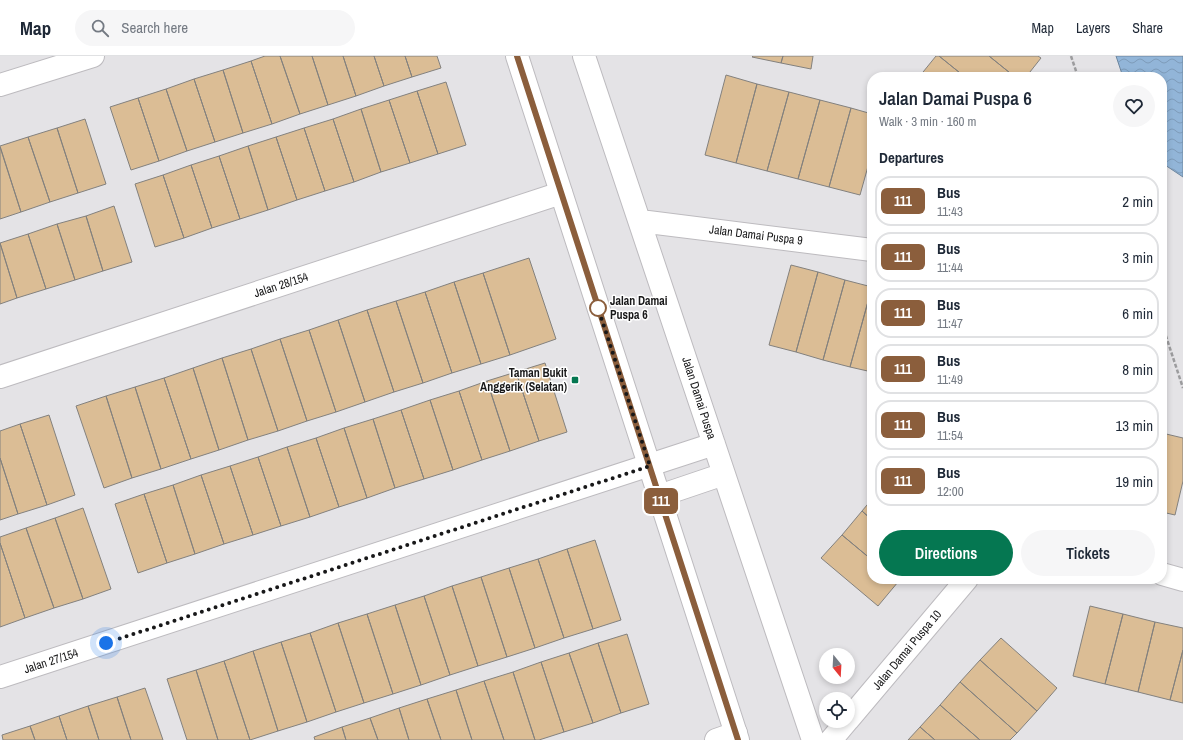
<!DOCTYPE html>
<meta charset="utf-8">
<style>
body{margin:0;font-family:"Archivo Narrow",sans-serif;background:#f6f6f7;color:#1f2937;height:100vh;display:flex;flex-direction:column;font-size:15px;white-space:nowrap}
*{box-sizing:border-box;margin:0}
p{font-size:13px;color:#747a83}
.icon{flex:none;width:22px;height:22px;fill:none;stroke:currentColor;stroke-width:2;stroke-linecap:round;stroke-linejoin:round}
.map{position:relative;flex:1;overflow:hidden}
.sheet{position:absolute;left:867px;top:16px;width:300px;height:512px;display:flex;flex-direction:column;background:#fff;border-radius:16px;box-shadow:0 2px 6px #0003}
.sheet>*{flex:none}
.badge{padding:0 8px;border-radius:6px;font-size:14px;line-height:26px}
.needle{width:26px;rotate:162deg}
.controls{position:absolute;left:819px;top:592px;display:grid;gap:8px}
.controls a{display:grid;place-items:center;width:36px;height:36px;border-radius:50%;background:#fff;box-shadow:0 2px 6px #0003;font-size:20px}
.you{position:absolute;width:20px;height:20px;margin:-10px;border:3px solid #fff;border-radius:50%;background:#1a73e8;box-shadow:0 0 0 6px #1a73e833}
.map>.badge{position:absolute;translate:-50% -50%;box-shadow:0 0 0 2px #fff}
h2{padding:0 12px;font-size:15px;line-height:36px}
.round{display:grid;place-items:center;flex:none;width:42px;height:42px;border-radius:21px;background:#f6f6f7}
.head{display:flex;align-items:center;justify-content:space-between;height:68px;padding:0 12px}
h1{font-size:19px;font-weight:600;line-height:30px}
.primary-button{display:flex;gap:8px;margin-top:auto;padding:8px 12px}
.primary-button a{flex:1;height:46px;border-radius:24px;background:#057751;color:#fff;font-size:16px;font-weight:600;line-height:46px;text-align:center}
.primary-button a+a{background:#f6f6f7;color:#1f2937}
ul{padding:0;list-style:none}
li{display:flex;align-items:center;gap:12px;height:50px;margin:0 8px 6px;padding:0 4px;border:2px solid #e0e1e3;border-radius:16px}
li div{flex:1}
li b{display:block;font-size:15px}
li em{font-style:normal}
li .badge{min-width:44px;font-weight:700;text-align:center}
header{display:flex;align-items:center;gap:24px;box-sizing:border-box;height:56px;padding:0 20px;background:#fff;border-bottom:1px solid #e0e1e3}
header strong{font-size:19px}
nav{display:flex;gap:22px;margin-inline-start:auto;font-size:14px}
.search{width:280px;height:36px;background:#f6f6f7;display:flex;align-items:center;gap:10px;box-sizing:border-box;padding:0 14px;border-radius:22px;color:#747a83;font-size:15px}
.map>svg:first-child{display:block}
.water{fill:url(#water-waves);stroke:#6d869f}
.building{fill:#dbbd95;stroke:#83817e}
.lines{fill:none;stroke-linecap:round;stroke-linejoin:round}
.street-casing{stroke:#bdbbbf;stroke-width:24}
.secondary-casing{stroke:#bdbbbf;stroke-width:24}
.path{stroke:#9c9c9e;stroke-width:2.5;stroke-dasharray:4 2;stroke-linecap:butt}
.street{stroke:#fff;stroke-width:22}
.secondary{stroke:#fff;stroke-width:22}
.line-casing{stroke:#fff;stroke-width:9}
.line{stroke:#8b5e3c;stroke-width:6}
.walk{stroke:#181819;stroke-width:4;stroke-dasharray:0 7.2}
.stop-dot{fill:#fff;stroke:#8b5e3c;stroke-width:2}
.poi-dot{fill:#057751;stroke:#fff;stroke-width:1.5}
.labels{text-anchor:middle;stroke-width:3;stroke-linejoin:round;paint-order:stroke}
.street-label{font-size:12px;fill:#181819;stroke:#fff}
.stop-label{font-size:12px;font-weight:bold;fill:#181819;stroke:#fff;text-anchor:start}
.poi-label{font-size:12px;font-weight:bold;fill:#181819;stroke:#fff;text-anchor:end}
</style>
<header>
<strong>Map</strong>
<div class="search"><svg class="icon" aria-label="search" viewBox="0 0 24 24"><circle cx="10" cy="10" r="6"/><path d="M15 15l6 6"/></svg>Search here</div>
<nav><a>Map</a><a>Layers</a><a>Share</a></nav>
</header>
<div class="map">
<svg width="1183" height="684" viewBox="0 0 1183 684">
<defs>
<pattern id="water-waves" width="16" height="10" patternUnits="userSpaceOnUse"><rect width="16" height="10" fill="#92b5d8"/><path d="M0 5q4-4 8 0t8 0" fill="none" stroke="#7d9bb9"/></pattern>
</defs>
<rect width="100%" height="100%" fill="#e4e3e6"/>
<path class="water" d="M 1116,0 L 1183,0 L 1183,121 L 1162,107 L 1162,21 L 1123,21 Z"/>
<path class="building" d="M 265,0 L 280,0 L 300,58 L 272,68 L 251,5 Z
M 280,0 L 312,0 L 328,49 L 300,58 Z
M 312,0 L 343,0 L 356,40 L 328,49 Z
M 343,0 L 374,0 L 384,30 L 356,40 Z
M 374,0 L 405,0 L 412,21 L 384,30 Z
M 405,0 L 437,0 L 441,12 L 412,21 Z
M 753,0 L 783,0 L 781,7 L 752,1 Z
M 783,0 L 813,0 L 811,13 L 781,7 Z
M 936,0 L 939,0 L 965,21 L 919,21 Z
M 939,0 L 989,0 L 1015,21 L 965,21 Z
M 989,0 L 1038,0 L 1041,2 L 1026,21 L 1015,21 Z
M 251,5 L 272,68 L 243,77 L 223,14 Z
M 223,14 L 243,77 L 215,86 L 194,23 Z
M 726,19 L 757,28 L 736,107 L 705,99 Z
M 194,23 L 215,86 L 187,95 L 166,33 Z
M 446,26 L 466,89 L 438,98 L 417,35 Z
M 757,28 L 789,36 L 767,115 L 736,107 Z
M 166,33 L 187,95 L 159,105 L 138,42 Z
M 417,35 L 438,98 L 410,107 L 389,44 Z
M 789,36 L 820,44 L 798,123 L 767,115 Z
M 138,42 L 159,105 L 131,114 L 110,51 Z
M 389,44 L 410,107 L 381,116 L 361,53 Z
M 820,44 L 851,52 L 829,131 L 798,123 Z
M 851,52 L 872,58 L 872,96 L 860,139 L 829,131 Z
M 361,53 L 381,116 L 354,126 L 333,63 Z
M 85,63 L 106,128 L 78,137 L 57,72 Z
M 333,63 L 354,126 L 325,135 L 304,72 Z
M 57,72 L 78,137 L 50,146 L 28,81 Z
M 304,72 L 325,135 L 297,144 L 276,81 Z
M 28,81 L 50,146 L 21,156 L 0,90 Z
M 276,81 L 297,144 L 268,154 L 248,90 Z
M 248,90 L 268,154 L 240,163 L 219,100 Z
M 0,91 L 21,156 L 0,163 Z
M 219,100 L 240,163 L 212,172 L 191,109 Z
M 191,109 L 212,172 L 184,182 L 163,119 Z
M 163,119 L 184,182 L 155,191 L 135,128 Z
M 114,150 L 132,206 L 103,215 L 86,160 Z
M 86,160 L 103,215 L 75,224 L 57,168 Z
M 57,168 L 75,224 L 46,233 L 28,178 Z
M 28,178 L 46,233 L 17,242 L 0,187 Z
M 0,187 L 17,242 L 0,248 Z
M 529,202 L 556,283 L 510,299 L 483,217 Z
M 791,209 L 818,216 L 796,296 L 769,289 Z
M 818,216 L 845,224 L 823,304 L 796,296 Z
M 483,217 L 510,299 L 481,308 L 454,226 Z
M 845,224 L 872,231 L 850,311 L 823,304 Z
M 454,226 L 481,308 L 452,317 L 425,236 Z
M 872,231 L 872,316 L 850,311 Z
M 425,236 L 452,317 L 423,327 L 396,245 Z
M 396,245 L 423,327 L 394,336 L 367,254 Z
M 367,254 L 394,336 L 365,346 L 338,264 Z
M 338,264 L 365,346 L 336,356 L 309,274 Z
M 309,274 L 336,356 L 307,365 L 280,283 Z
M 280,283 L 307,365 L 278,375 L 251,293 Z
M 251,293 L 278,375 L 248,384 L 222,302 Z
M 222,302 L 248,384 L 219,394 L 193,312 Z
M 545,307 L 567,376 L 539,385 L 516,316 Z
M 193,312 L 219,394 L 191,403 L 164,322 Z
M 516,316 L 539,385 L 510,395 L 487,325 Z
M 164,322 L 191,403 L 161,413 L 135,331 Z
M 487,325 L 510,395 L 482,404 L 459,335 Z
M 135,331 L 161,413 L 132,422 L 106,340 Z
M 459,335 L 482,404 L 453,414 L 430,344 Z
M 106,340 L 132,422 L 104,432 L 76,350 Z
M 430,344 L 453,414 L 424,423 L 401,354 Z
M 401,354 L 424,423 L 395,432 L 373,363 Z
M 49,359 L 75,439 L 47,449 L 20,368 Z
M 373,363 L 395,432 L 367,442 L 344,372 Z
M 20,368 L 47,449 L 18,458 L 0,402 L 0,375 Z
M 344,372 L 367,442 L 339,451 L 316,382 Z
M 1162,377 L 1183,382 L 1183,425 L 1175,459 L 1162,456 Z
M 316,382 L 339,451 L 310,461 L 287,391 Z
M 287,391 L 310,461 L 281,470 L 258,401 Z
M 258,401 L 281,470 L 253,479 L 230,410 Z
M 0,402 L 18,458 L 0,464 Z
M 230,410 L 253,479 L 224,488 L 201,419 Z
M 201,419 L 224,488 L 195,498 L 173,429 Z
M 173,429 L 195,498 L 167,507 L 144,438 Z
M 144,438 L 167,507 L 138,517 L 115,448 Z
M 872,443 L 872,464 L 862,455 Z
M 83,452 L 111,533 L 83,543 L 55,462 Z
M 862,455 L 872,464 L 872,504 L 842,479 Z
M 55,462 L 83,543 L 54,552 L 26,472 Z
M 26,472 L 54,552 L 25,562 L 0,487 L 0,481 Z
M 842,479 L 872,504 L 872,523 L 894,523 L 898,526 L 878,550 L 821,502 Z
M 595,484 L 621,564 L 593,573 L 567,493 Z
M 0,487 L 25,562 L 0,571 Z
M 567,493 L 593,573 L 564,582 L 538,503 Z
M 538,503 L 564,582 L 535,592 L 509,512 Z
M 509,512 L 535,592 L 507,601 L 481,521 Z
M 481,521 L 507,601 L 478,610 L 452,530 Z
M 452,530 L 478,610 L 450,619 L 424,540 Z
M 424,540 L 450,619 L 421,629 L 395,549 Z
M 395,549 L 421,629 L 393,638 L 367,558 Z
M 1090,550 L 1123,558 L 1105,628 L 1073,620 Z
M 367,558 L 393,638 L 364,647 L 338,567 Z
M 1123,558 L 1155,566 L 1138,636 L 1105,628 Z
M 1155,566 L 1183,572 L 1183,594 L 1170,644 L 1138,636 Z
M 338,567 L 364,647 L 336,656 L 310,577 Z
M 310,577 L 336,656 L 307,666 L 281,586 Z
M 627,578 L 649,648 L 621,657 L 598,587 Z
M 1001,582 L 1057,632 L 1037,655 L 980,604 Z
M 281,586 L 307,666 L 278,675 L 253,595 Z
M 598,587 L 621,657 L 593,667 L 569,597 Z
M 1183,594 L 1183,647 L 1170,644 Z
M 253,595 L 278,675 L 250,684 L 224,605 Z
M 569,597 L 593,667 L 564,676 L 541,606 Z
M 980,604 L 1037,655 L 1017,677 L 960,626 Z
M 224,605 L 250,684 L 218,684 L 196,614 Z
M 541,606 L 564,676 L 539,684 L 535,684 L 513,616 Z
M 196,614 L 218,684 L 187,684 L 167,623 Z
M 513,616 L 535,684 L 504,684 L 484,625 Z
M 484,625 L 504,684 L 472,684 L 456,634 Z
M 960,626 L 1017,677 L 1010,684 L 980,684 L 940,649 Z
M 145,632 L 163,684 L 131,684 L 117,641 Z
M 456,634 L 472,684 L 441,684 L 427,643 Z
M 117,641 L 131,684 L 99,684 L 88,650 Z
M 427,643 L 441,684 L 409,684 L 399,652 Z
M 940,649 L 980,684 L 935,684 L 920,671 Z
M 88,650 L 99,684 L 67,684 L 59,660 Z
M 399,652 L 409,684 L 378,684 L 370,662 Z
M 59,660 L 67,684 L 35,684 L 30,670 Z
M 370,662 L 378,684 L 346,684 L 342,671 Z
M 30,670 L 35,684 L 3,684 L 2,679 Z
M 342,671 L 346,684 L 315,684 L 314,681 Z
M 920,671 L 935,684 L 908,684 Z"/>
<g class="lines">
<g class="street-casing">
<path id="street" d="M 584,0 L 813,684
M 0,29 L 93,0
M 640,165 L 872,194
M 0,321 L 561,137
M 659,440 L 724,418
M 1162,518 L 1183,524
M 0,621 L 714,388
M 848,664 L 967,523
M 716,684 L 736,677
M 831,684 L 847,665"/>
</g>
<g class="secondary-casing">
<path id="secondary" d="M 517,0 L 738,684"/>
</g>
<path class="path" d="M 1071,0 L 1078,21
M 1162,268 L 1183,332"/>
<use href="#street" class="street"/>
<use href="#secondary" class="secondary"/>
</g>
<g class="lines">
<g class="line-casing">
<path id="line" d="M 517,0 L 738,684"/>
</g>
<use href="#line" class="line"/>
<path class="walk" d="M 106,587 L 650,410 L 598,252"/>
</g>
<circle class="stop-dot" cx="598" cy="252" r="8"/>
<rect class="poi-dot" x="571" y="320" width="8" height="8" rx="2"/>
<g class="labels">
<g class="street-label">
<text transform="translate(756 179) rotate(7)" y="4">Jalan Damai Puspa 9</text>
<text transform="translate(281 229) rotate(-18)" y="4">Jalan 28/154</text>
<text transform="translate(699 342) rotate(72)" y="4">Jalan Damai Puspa</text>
<text transform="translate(907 594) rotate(-50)" y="4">Jalan Damai Puspa 10</text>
<text transform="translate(51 605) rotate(-18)" y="4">Jalan 27/154</text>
</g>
<g class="stop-label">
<text x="610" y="249">Jalan Damai<tspan x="610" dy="14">Puspa 6</tspan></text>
</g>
<g class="poi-label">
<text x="567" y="321">Taman Bukit<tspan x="567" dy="14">Anggerik (Selatan)</tspan></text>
</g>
</g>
</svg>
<div class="controls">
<a><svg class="needle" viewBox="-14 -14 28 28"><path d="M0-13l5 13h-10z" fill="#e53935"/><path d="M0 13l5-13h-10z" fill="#747a83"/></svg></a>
<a><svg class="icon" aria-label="locate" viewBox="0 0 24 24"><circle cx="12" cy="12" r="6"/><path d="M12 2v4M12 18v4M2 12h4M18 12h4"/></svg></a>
</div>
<div class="you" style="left:106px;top:587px"></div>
<b class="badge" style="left:661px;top:445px;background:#8b5e3c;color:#fff">111</b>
<section class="sheet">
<div class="head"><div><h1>Jalan Damai Puspa 6</h1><p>Walk · 3 min · 160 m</p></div><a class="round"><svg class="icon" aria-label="heart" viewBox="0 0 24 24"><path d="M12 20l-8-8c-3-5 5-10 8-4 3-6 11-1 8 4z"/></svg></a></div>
<h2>Departures</h2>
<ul>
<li><span class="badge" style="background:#8b5e3c;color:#fff">111</span><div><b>Bus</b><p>11:43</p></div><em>2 min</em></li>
<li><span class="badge" style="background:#8b5e3c;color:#fff">111</span><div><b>Bus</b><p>11:44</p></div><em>3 min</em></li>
<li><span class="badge" style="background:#8b5e3c;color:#fff">111</span><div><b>Bus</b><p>11:47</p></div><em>6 min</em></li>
<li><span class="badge" style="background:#8b5e3c;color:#fff">111</span><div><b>Bus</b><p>11:49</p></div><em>8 min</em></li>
<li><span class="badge" style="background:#8b5e3c;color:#fff">111</span><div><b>Bus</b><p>11:54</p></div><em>13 min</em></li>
<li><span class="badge" style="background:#8b5e3c;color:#fff">111</span><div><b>Bus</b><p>12:00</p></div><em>19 min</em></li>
</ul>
<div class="primary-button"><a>Directions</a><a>Tickets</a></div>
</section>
</div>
